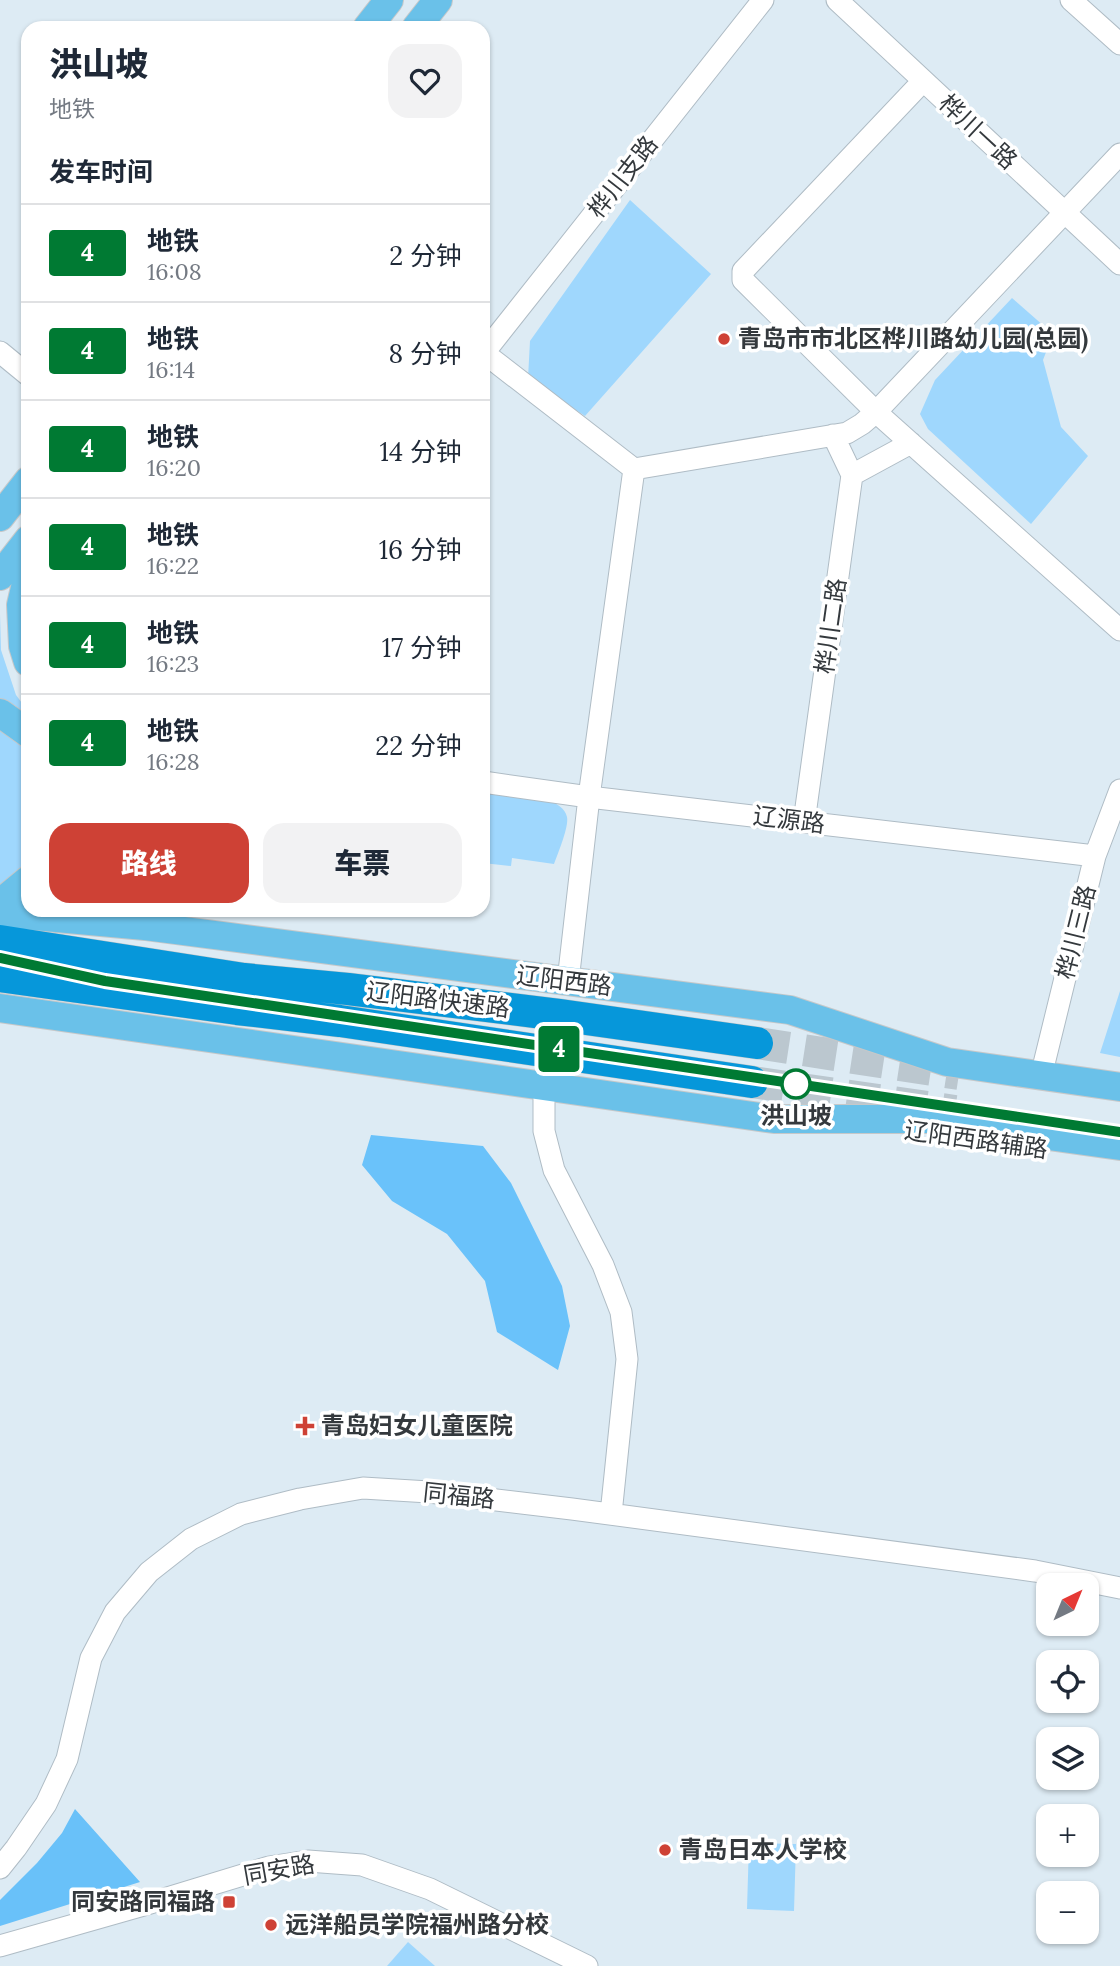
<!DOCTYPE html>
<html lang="zh">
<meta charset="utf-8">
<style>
body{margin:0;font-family:Lora,"Noto Sans SC",serif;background:#f2f2f3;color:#1f2937;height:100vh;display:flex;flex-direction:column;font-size:26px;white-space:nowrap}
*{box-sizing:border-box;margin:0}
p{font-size:23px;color:#747a83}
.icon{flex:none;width:38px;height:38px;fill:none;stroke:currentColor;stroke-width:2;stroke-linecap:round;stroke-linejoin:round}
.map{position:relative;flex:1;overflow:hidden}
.panel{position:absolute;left:21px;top:21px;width:469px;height:896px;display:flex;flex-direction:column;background:#fff;border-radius:21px;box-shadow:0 2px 5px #0004}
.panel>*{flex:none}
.badge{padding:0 14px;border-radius:5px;font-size:24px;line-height:46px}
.needle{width:46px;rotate:43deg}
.tools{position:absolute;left:1036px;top:1573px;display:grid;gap:14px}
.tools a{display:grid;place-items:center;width:63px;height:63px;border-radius:14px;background:#fff;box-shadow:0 2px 5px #0004;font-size:35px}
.map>.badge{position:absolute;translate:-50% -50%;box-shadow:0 0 0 4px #fff}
h2{padding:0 28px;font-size:26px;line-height:63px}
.round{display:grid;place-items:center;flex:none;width:74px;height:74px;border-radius:21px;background:#f2f2f3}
.headline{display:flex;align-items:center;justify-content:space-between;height:119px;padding:0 28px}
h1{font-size:33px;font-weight:800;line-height:52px}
.action{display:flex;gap:14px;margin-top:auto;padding:14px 28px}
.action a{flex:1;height:80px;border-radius:21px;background:#ce4135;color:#fff;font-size:28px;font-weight:800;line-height:80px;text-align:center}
.action a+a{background:#f2f2f3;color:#1f2937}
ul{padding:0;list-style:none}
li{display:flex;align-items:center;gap:21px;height:98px;padding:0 28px;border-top:2px solid #e0e1e3}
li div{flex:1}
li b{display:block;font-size:26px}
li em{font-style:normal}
li .badge{min-width:77px;font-weight:700;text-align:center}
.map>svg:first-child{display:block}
.green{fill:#9fd7fd}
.forest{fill:#69c1f9}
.water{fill:#6ac2fa}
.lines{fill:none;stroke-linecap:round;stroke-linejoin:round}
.highway-tunnel{stroke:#bbc7cf;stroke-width:32;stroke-dasharray:32 16;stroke-linecap:butt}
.minor-casing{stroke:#afbcc5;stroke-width:23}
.major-casing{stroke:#c6c8c9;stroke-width:30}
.highway-casing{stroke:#c6c8c9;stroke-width:33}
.minor{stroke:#fff;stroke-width:21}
.major{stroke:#6ac1e9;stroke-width:28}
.highway{stroke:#0697da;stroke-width:32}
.line-casing{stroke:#fff;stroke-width:16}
.line{stroke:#007a33;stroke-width:10}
.poi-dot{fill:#ce4135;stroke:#fff;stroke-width:2.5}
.stop-dot{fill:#fff;stroke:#007a33;stroke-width:3.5}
.labels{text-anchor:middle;stroke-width:7;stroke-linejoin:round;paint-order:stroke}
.street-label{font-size:24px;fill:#34393d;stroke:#fff}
.poi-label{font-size:24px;font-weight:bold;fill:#34393d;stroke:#fff;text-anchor:start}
.stop-label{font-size:24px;font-weight:bold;fill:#34393d;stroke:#fff}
</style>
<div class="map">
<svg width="1120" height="1966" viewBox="0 0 1120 1966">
<rect width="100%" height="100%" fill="#ddebf4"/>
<path class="green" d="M 630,200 L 711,274 L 585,416 L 528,378 L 530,341 Z
M 1012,298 L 1053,334 L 1043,360 L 1061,427 L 1088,456 L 1031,524 L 928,429 L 920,414 L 935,380 Z
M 0,614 L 1,650 L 16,695 L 28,711 L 28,720 L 0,704 Z
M 0,729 L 28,751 L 28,869 L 0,890 Z
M 483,791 C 503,793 562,793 567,817 C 569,827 558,853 554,864 L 512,858 L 511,866 L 483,863 Z
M 1120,991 L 1120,1057 L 1100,1053 Z
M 749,1843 L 796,1844 L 794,1911 L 747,1909 Z
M 408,1942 L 435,1966 L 387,1966 Z"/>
<path class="forest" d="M 75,1809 L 140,1882 L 0,1926 L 0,1900 L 37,1863 L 62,1833 Z"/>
<path class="water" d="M 371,1135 L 483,1146 L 511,1183 L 562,1286 L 570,1326 L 558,1370 L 497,1332 L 485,1281 L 447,1234 L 392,1201 L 362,1165 Z"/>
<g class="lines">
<path class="highway-tunnel" d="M 757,1043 L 959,1074
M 752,1082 L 955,1111"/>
<g class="minor-casing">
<path id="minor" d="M 837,0 L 1120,264
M 1071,0 L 1120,44
M 923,81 L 743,271 L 743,280 L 876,412 L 1120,630
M 0,352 L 28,375
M 484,353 L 634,469 L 847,433 L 862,424 L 876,412 L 1120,154
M 483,354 L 763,0
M 852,475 L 911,443
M 483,782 L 589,797 L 1095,856
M 804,822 L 852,475 L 833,435
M 568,981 L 589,797 L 634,469
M 1041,1076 L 1095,856 L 1120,790
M 549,1086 L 544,1097 L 544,1131 L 554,1170 L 603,1265 L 621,1312 L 627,1359 L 611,1514
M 0,1868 L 16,1848 L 46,1804 L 67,1759 L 91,1658 L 115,1612 L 149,1572 L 191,1539 L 241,1514 L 300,1499 L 363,1488 L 429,1492 L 572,1509 L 1035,1571 L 1120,1588
M 0,1946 L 144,1905 L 269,1867 L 308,1861 L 362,1865 L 430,1889 L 587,1966"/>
</g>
<g class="major-casing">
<path id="major" d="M 367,28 L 389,0
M 416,28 L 438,0
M 0,517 L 28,481
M 28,575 L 21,605 L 23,646 L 28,662
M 0,576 L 28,540
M 0,713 L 28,733
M 0,900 L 5,899 L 28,880
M 0,913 L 145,926 L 790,1010 L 947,1062 L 1120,1087
M 0,1008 L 774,1119 L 929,1119 L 1120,1146"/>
</g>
<g class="highway-casing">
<path id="highway" d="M 0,941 L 244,979 L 348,989 L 559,1015 L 757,1043
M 0,976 L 237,1009 L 340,1021 L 752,1082"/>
</g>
<use href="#minor" class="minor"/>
<use href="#major" class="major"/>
<use href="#highway" class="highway"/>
</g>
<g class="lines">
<g class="line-casing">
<path id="line" d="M 0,958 L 105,981 L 1120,1132"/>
</g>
<use href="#line" class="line"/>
</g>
<g class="poi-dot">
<circle cx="724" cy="339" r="7"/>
<path d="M301.5 1415.5h7v7h7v7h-7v7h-7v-7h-7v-7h7z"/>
<circle cx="665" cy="1850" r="7"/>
<rect x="222" y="1895" width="14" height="14" rx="3.5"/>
<circle cx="271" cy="1925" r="7"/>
</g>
<circle class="stop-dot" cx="796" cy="1084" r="14"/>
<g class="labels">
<g class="street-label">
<text transform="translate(978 132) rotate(43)" y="8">桦川一路</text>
<text transform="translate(623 177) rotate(-52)" y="8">桦川支路</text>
<text transform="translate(831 626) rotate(-82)" y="8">桦川二路</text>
<text transform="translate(789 820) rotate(7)" y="8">辽源路</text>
<text transform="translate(1076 932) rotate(-76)" y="8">桦川三路</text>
<text transform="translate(564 981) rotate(7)" y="8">辽阳西路</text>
<text transform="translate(438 1000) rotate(7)" y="8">辽阳路快速路</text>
<text transform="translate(976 1140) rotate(8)" y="8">辽阳西路辅路</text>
<text transform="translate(459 1496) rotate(6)" y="8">同福路</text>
<text transform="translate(279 1870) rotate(-10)" y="8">同安路</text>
</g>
<g class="poi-label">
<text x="738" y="347">青岛市市北区桦川路幼儿园(总园)</text>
<text x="321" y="1434">青岛妇女儿童医院</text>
<text x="679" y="1858">青岛日本人学校</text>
<text x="215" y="1910" text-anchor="end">同安路同福路</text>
<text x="285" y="1933">远洋船员学院福州路分校</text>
</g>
<g class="stop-label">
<text x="796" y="1124">洪山坡</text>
</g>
</g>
</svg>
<div class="tools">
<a><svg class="needle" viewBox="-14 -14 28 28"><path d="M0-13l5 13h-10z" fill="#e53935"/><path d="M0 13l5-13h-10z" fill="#747a83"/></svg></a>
<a><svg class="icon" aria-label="locate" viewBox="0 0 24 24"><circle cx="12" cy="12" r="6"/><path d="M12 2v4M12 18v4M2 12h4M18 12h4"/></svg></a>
<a><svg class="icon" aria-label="layers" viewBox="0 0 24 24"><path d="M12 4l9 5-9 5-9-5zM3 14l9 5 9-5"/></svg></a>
<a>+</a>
<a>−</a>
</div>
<b class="badge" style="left:559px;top:1049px;background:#007a33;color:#fff">4</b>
<section class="panel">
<div class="headline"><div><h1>洪山坡</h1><p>地铁</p></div><a class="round"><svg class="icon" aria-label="heart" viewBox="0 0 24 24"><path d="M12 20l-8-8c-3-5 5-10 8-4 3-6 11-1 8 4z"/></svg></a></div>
<h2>发车时间</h2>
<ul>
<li><span class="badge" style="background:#007a33;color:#fff">4</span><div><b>地铁</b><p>16:08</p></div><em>2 分钟</em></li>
<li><span class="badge" style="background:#007a33;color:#fff">4</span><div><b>地铁</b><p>16:14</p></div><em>8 分钟</em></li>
<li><span class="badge" style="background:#007a33;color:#fff">4</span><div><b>地铁</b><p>16:20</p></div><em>14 分钟</em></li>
<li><span class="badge" style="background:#007a33;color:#fff">4</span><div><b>地铁</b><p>16:22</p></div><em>16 分钟</em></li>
<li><span class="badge" style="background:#007a33;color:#fff">4</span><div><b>地铁</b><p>16:23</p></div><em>17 分钟</em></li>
<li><span class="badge" style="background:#007a33;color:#fff">4</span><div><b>地铁</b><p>16:28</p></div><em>22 分钟</em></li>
</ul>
<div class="action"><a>路线</a><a>车票</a></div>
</section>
</div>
